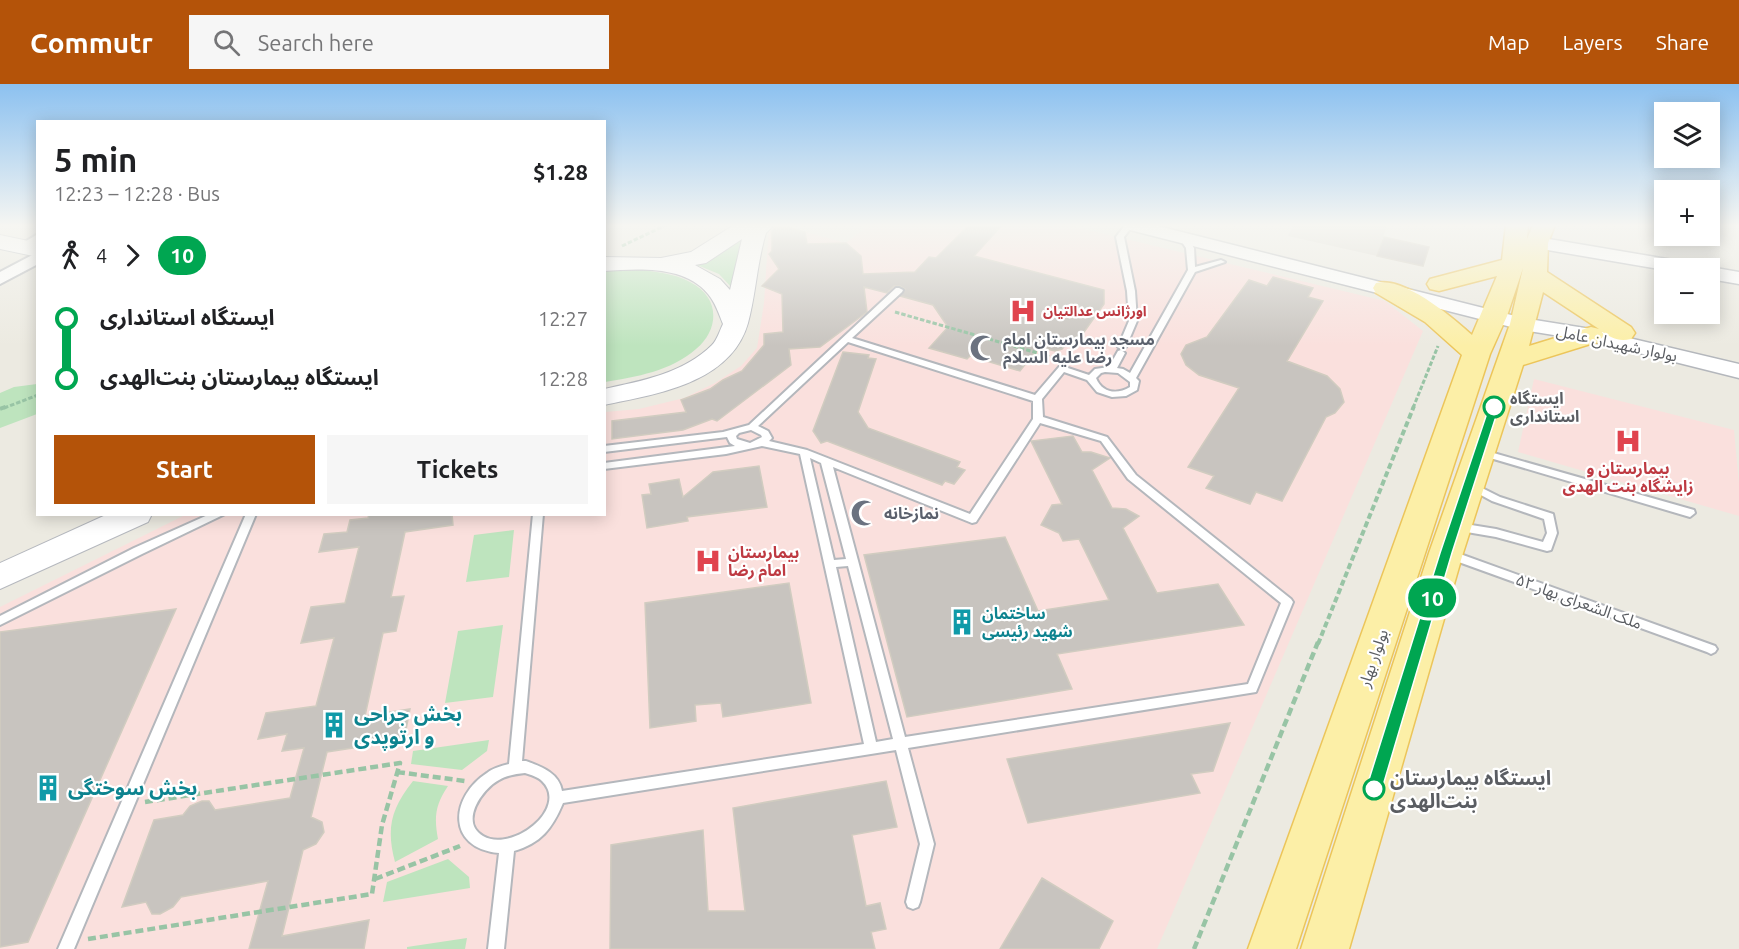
<!DOCTYPE html>
<meta charset="utf-8">
<style>
body{margin:0;font-family:Ubuntu,"Noto Sans Arabic",sans-serif;background:#f6f6f6;color:#202124;height:100vh;display:flex;flex-direction:column;font-size:22px;white-space:nowrap}
*{box-sizing:border-box;margin:0}
p{font-size:20px;color:#757577}
.icon{flex:none;width:33px;height:33px;fill:none;stroke:currentColor;stroke-width:2;stroke-linecap:round;stroke-linejoin:round}
.map{position:relative;flex:1;overflow:hidden}
.panel{position:absolute;left:36px;top:36px;width:570px;height:396px;display:flex;flex-direction:column;background:#fff;border-radius:0px;box-shadow:0 3px 15px #0003}
.panel>*{flex:none}
.badge{padding:0 12px;border-radius:20px;font-size:21px;line-height:39px}
.controls{position:absolute;left:1654px;top:18px;display:grid;gap:12px}
.controls a{display:grid;place-items:center;width:66px;height:66px;border-radius:0px;background:#fff;box-shadow:0 3px 15px #0003;font-size:30px}
.map>.badge{position:absolute;translate:-50% -50%;box-shadow:0 0 0 3px #fff}
.legs{display:flex;align-items:center;gap:9px;height:66px;padding:0 18px;font-size:20px}
.legs p{margin-inline-start:auto}
.head{display:flex;align-items:center;justify-content:space-between;height:102px;padding:0 18px}
h1{font-size:33px;font-weight:700;line-height:45px}
.button{display:flex;gap:12px;margin-top:auto;padding:12px 18px}
.button a{flex:1;height:69px;border-radius:0px;background:#b45309;color:#fff;font-size:24px;font-weight:700;line-height:69px;text-align:center}
.button a+a{background:#f6f6f6;color:#202124}
ul{padding:0 18px;list-style:none}
li{display:flex;align-items:center;gap:21px;height:60px;font-size:22px}
li i{display:grid;place-items:center;width:9px;height:100%;margin:0 8px;background:currentColor}
li i::after{content:'';width:15px;height:15px;margin:-8px;border:4px solid;border-radius:50%;background:#fff}
li p{margin-inline-start:auto}
li:first-child i{background:linear-gradient(#0000 50%,currentColor 0)}
li:last-child i{background:linear-gradient(currentColor 50%,#0000 0)}
header{display:flex;align-items:center;gap:36px;box-sizing:border-box;height:84px;padding:0 30px;background:#b45309;color:#fff}
header strong{font-size:28px}
nav{display:flex;gap:33px;margin-inline-start:auto;font-size:21px}
.search{width:420px;height:54px;background:#f6f6f6;display:flex;align-items:center;gap:15px;box-sizing:border-box;padding:0 21px;border-radius:0px;color:#757577;font-size:22px}
.map>svg:first-child{display:block}
.education{fill:#dcd9d0}
.medical{fill:#fae0dd}
.green{fill:#bee4be}
.building{fill:#c8c4bf;stroke:#d1ccc0;stroke-width:1.5}
.lines{fill:none;stroke-linecap:round;stroke-linejoin:round}
.service-casing{stroke:#b4b7bc;stroke-width:4}
.minor-casing{stroke:#b4b7bc;stroke-width:4}
.tertiary-casing{stroke:#b4b7bc;stroke-width:3}
.secondary-casing{stroke:#b5b8be;stroke-width:2}
.primary-casing{stroke:#ecc55a;stroke-width:3}
.path-far2{stroke:#98c4a5;stroke-width:3;stroke-dasharray:4.5 2;stroke-linecap:butt}
.path-far1{stroke:#98c4a5;stroke-width:4;stroke-dasharray:6 3;stroke-linecap:butt}
.path{stroke:#98c4a5;stroke-width:4.5;stroke-dasharray:8 4;stroke-linecap:butt}
.service{fill:#fff;fill-rule:evenodd}
.minor{fill:#fff;fill-rule:evenodd}
.tertiary{fill:#fff;fill-rule:evenodd}
.secondary{fill:#fff;fill-rule:evenodd}
.primary{fill:#fcefa7;fill-rule:evenodd}
.line-1{fill:#00a651;stroke:#fff;stroke-width:1.5}
.stop-1-dot{fill:#fff;stroke:#00a651;stroke-width:3}
.labels{text-anchor:middle;stroke-width:4.5;stroke-linejoin:round;paint-order:stroke}
.far-health-label{font-size:14px;font-weight:bold;fill:#be3a42;stroke:#fff;text-anchor:start}
.worship-label{font-size:16px;font-weight:bold;fill:#5b616d;stroke:#fff;text-anchor:start}
.street-label{font-size:16px;fill:#5a5d62;stroke:#fff}
.stop-label{font-size:16px;font-weight:bold;fill:#5a5d62;stroke:#fff;text-anchor:start}
.health-label{font-size:16px;font-weight:bold;fill:#be3a42;stroke:#fff}
.culture-label{font-size:16px;font-weight:bold;fill:#0d838f;stroke:#fff;text-anchor:start}
.near-culture-label{font-size:20px;font-weight:bold;fill:#0d838f;stroke:#fff;text-anchor:start}
.near-stop-label{font-size:20px;font-weight:bold;fill:#5a5d62;stroke:#fff;text-anchor:start}
</style>
<header>
<strong>Commutr</strong>
<div class="search"><svg class="icon" aria-label="search" viewBox="0 0 24 24"><circle cx="10" cy="10" r="6"/><path d="M15 15l6 6"/></svg>Search here</div>
<nav><a>Map</a><a>Layers</a><a>Share</a></nav>
</header>
<div class="map">
<svg width="1739" height="865" viewBox="0 0 1739 865">
<rect width="100%" height="100%" fill="#eceae1"/>
<path class="education" d="M 1293,141 L 1387,141 L 1377,172 L 1288,152 Z"/>
<path class="medical" d="M 769,141 L 780,141 L 846,159 L 869,141 L 1067,141 L 1385,217 L 1423,247 L 1157,865 L 0,865 L 0,523 L 185,431 L 604,430 L 605,328 L 639,325 L 684,314 L 715,299 L 741,282 L 757,264 L 764,219 Z
M 1534,295 L 1734,346 L 1739,400 L 1739,432 L 1518,368 Z"/>
<path class="green" d="M 746,149 L 732,204 L 719,190 L 697,181 Z
M 636,185 C 654,188 674,189 690,198 C 720,213 720,245 696,265 C 671,287 636,293 605,298 L 604,187 Z
M 37,300 L 37,330 L 0,344 L 0,309 L 14,303 Z
M 514,446 L 509,493 L 466,498 L 474,451 Z
M 503,541 L 493,613 L 445,619 L 458,547 Z
M 489,656 L 487,667 L 462,686 L 411,680 L 413,667 Z
M 413,697 L 448,702 C 435,721 434,734 438,755 L 395,778 C 386,744 391,725 413,697 Z
M 448,775 L 469,793 L 470,804 L 383,818 L 387,798 Z
M 467,854 L 465,865 L 407,865 L 407,863 Z"/>
<path class="building" d="M 969,141 L 1002,141 L 974,172 L 1104,206 L 1104,220 L 1077,258 L 1070,256 L 1062,265 L 1055,267 L 1039,263 L 1020,287 L 970,272 L 967,275 L 929,264 L 948,243 L 933,221 L 900,212 L 905,205 L 900,202 L 894,202 L 887,209 L 864,203 L 867,228 L 820,263 L 789,265 L 791,281 L 717,337 L 712,335 L 683,346 L 612,355 L 612,337 L 686,328 L 681,316 L 710,305 L 723,296 L 742,287 L 764,261 L 764,250 L 783,248 L 782,210 L 762,202 L 779,185 L 769,170 L 772,167 L 772,146 L 774,144 L 791,144 L 805,148 L 807,160 L 846,159 L 861,172 L 863,190 L 915,188 L 929,173 L 936,174 Z
M 1384,153 L 1429,163 L 1423,182 L 1377,172 Z
M 1273,193 L 1313,204 L 1308,213 L 1323,217 L 1287,277 L 1327,292 L 1340,305 L 1344,318 L 1335,329 L 1326,333 L 1282,417 L 1256,408 L 1250,420 L 1206,404 L 1214,392 L 1188,383 L 1239,304 L 1199,291 L 1186,281 L 1181,270 L 1186,261 L 1207,253 L 1249,196 L 1267,202 Z
M 843,268 L 869,271 L 868,274 L 876,275 L 858,328 L 868,344 L 960,378 L 957,383 L 965,386 L 954,400 L 945,397 L 942,401 L 827,357 L 821,359 L 813,347 Z
M 1073,352 L 1082,368 L 1091,368 L 1110,374 L 1092,386 L 1112,424 L 1126,425 L 1139,432 L 1123,444 L 1157,509 L 1218,500 L 1244,541 L 1057,570 L 1072,605 L 907,633 L 864,471 L 1005,453 L 1038,527 L 1109,516 L 1079,455 L 1063,457 L 1059,449 L 1041,441 L 1052,421 L 1062,420 L 1031,357 Z
M 759,382 L 767,423 L 687,433 L 688,437 L 647,444 L 642,411 L 651,410 L 649,400 L 679,395 L 683,413 L 713,388 Z
M 369,430 L 452,430 L 453,441 L 405,448 L 391,513 L 404,512 L 396,547 L 383,549 L 365,632 L 410,625 L 404,656 L 327,668 L 311,733 L 322,738 L 324,748 L 316,760 L 303,766 L 282,852 L 369,836 L 364,865 L 249,865 L 268,797 L 181,813 L 173,823 L 160,830 L 152,830 L 146,818 L 122,823 L 154,736 L 183,731 L 190,722 L 202,717 L 209,717 L 215,726 L 290,714 L 304,664 L 282,667 L 287,650 L 258,655 L 266,629 L 316,622 L 334,554 L 301,559 L 311,523 L 345,519 L 359,463 L 319,468 L 324,450 L 347,448 L 350,436 L 368,434 Z
M 789,499 L 811,619 L 723,633 L 721,619 L 695,621 L 696,637 L 650,644 L 645,519 Z
M 176,525 L 28,858 L 0,863 L 0,548 Z
M 1230,639 L 1213,687 L 1191,690 L 1200,709 L 1028,739 L 1007,675 Z
M 886,697 L 897,743 L 852,751 L 866,822 L 880,819 L 886,845 L 871,848 L 875,865 L 610,865 L 611,761 L 703,746 L 708,827 L 745,827 L 733,724 Z
M 1042,794 L 1113,837 L 1099,865 L 1000,865 Z"/>
<g class="lines">
<g class="service-casing">
<path id="service" d="M 1125,141 L 1133,141 L 1124,153 L 1135,207 L 1137,237 L 1126,263 L 1122,266 L 1118,263 L 1129,237 L 1127,207 L 1116,153 Z
M 1179,150 L 1185,150 L 1194,164 L 1195,183 L 1221,176 L 1225,178 L 1195,188 L 1136,294 L 1139,297 L 1137,306 L 1126,312 L 1112,313 L 1097,308 L 1087,296 L 1064,288 L 1042,315 L 1043,333 L 1107,353 L 1136,391 L 1291,515 L 1293,518 L 1256,608 L 908,664 L 934,760 L 920,818 L 918,823 L 913,825 L 908,823 L 906,818 L 920,760 L 896,666 L 563,719 C 552,745 541,759 514,767 L 504,865 L 488,865 L 499,769 C 446,764 450,713 487,689 C 493,684 501,682 509,680 L 533,430 L 543,430 L 522,677 L 526,677 C 542,683 559,689 562,707 L 864,660 L 800,370 L 762,362 L 726,370 L 604,385 L 604,379 L 735,362 L 730,359 L 727,353 L 604,368 L 604,362 L 723,348 L 749,341 L 896,204 L 899,204 L 903,206 L 902,208 L 852,254 L 1035,311 L 1059,283 L 1062,282 L 1089,291 L 1095,285 L 1109,283 L 1118,267 L 1121,266 L 1125,269 L 1117,284 L 1123,285 L 1130,289 L 1188,186 L 1186,164 L 1178,152 ZM 848,258 L 1033,317 L 1033,335 L 970,430 L 807,366 L 769,357 L 772,354 L 768,347 L 758,342 ZM 1105,288 L 1118,289 L 1130,298 L 1130,303 C 1117,311 1102,309 1096,294 L 1101,289 ZM 1040,339 L 1101,357 L 1128,395 L 1281,519 L 1248,600 L 905,653 L 833,383 L 972,439 L 976,438 ZM 751,346 L 761,351 L 762,353 L 750,359 L 737,355 L 736,352 L 739,349 ZM 810,374 L 821,379 L 846,475 L 834,476 ZM 848,482 L 893,655 L 876,658 L 836,483 ZM 525,689 C 531,691 538,693 542,697 C 570,724 512,769 483,752 C 459,738 482,705 499,696 C 507,691 516,690 525,689 Z
M 1483,366 L 1694,426 L 1695,429 L 1690,433 L 1480,371 L 1478,369 L 1480,367 Z
M 1472,399 L 1500,413 L 1553,430 L 1557,449 L 1551,466 L 1547,467 L 1496,453 L 1455,446 L 1454,443 L 1459,439 L 1496,445 L 1543,458 L 1547,449 L 1544,435 L 1492,417 L 1468,404 L 1467,402 L 1468,400 Z
M 210,430 L 225,430 L 142,470 L 0,541 L 0,532 L 134,464 Z
M 246,430 L 256,430 L 74,865 L 58,865 Z
M 1449,466 L 1715,562 L 1717,565 L 1715,568 L 1711,570 L 1707,568 L 1445,473 L 1444,470 Z"/>
</g>
<g class="minor-casing">
<path id="minor" d="M 38,150 L 38,162 L 24,168 L 18,166 L 16,163 Z
M 38,168 L 38,180 L 0,200 L 0,188 Z"/>
</g>
<g class="tertiary-casing">
<path id="tertiary" d="M 1123,141 L 1154,141 L 1523,234 L 1591,245 L 1739,280 L 1739,294 L 1591,257 L 1523,246 L 1126,145 Z
M 1537,153 L 1685,178 L 1692,180 L 1695,184 L 1665,184 L 1665,186 L 1530,163 L 1528,159 L 1530,155 Z
M 1710,183 L 1739,188 L 1739,200 L 1710,195 L 1710,184 L 1704,184 Z"/>
</g>
<g class="secondary-casing">
<path id="secondary" d="M 734,141 L 774,141 L 766,149 C 757,178 756,210 748,239 C 731,299 657,310 604,321 L 604,305 C 642,297 684,289 712,261 C 717,256 720,246 723,240 C 719,230 715,218 708,210 C 684,181 638,185 604,187 L 604,173 L 661,174 L 691,168 ZM 742,155 L 730,206 L 720,195 L 695,181 L 706,179 Z
M 0,151 L 38,159 L 38,173 L 0,165 Z
M 108,430 L 152,430 L 148,438 L 0,505 L 0,479 Z"/>
</g>
<g class="primary-casing">
<path id="primary" d="M 1506,141 L 1528,141 L 1527,155 L 1533,141 L 1555,141 L 1548,159 L 1547,188 L 1631,243 L 1635,249 L 1631,255 C 1618,258 1612,254 1601,247 L 1604,251 L 1600,257 L 1523,281 L 1463,469 L 1349,865 L 1301,865 L 1429,469 L 1510,240 L 1523,184 L 1507,232 L 1490,270 L 1296,865 L 1248,865 L 1462,271 L 1425,238 L 1376,209 L 1373,204 L 1376,199 C 1404,192 1452,233 1472,251 L 1497,192 L 1439,207 L 1430,205 L 1427,200 L 1430,195 L 1502,176 ZM 1543,208 L 1599,245 L 1591,243 L 1529,262 Z"/>
</g>
<path class="path-far2" d="M 622,162 L 666,141
M 895,228 L 1055,274
M 4,324 L 38,311
M 1413,324 L 1438,262"/>
<path class="path-far1" d="M 0,325 L 8,322
M 1318,560 L 1414,322"/>
<path class="path" d="M 397,688 L 465,697
M 375,795 L 460,762
M 88,855 L 372,810 L 382,741 L 400,679 L 145,718
M 1194,865 L 1318,558"/>
<use href="#service" class="service"/>
<use href="#minor" class="minor"/>
<use href="#tertiary" class="tertiary"/>
<use href="#secondary" class="secondary"/>
<use href="#primary" class="primary"/>
</g>
<linearGradient id="sky" x2="0" y2="1"><stop stop-color="#8cc1f0"/><stop offset="0.54" stop-color="#f6f6f2"/><stop offset="1" stop-color="#f6f6f2" stop-opacity="0"/></linearGradient>
<rect width="1739" height="262" fill="url(#sky)"/>
<path class="line-1" d="M 1494,320 L 1499,323 L 1452,469 L 1382,705 L 1379,710 L 1374,712 L 1369,710 L 1366,705 L 1440,469 L 1489,323 Z"/>
<defs>
<g id="hospital-bare" transform="scale(2.07)"><path d="M-5-5h3v3.5h4V-5h3V5h-3V1.5h-4V5h-3Z" fill="#e0444e" stroke="#fff" stroke-width="2.5" paint-order="stroke"/></g>
<g id="mosque-bare" transform="scale(2.07)"><path d="M3.5-4.9A6 6 0 1 0 3.5 4.9A5 5 0 1 1 3.5-4.9Z" fill="#6b7280" stroke="#fff" stroke-width="2.5" paint-order="stroke"/></g>
<g id="building-bare" transform="scale(2.07)"><path d="M-4-6H4V6H1V3H-1V6H-4ZM-2.5-4.3h1.7v1.8h-1.7ZM.8-4.3h1.7v1.8H.8ZM-2.5-1h1.7V.8h-1.7ZM.8-1h1.7V.8H.8Z" fill="#0f9aa8" stroke="#fff" stroke-width="2.5" paint-order="stroke"/></g>
</defs>
<g fill-rule="evenodd">
<use href="#hospital-bare" x="1023" y="227"/>
<use href="#mosque-bare" x="983" y="264"/>
<use href="#hospital-bare" x="1628" y="357"/>
<use href="#mosque-bare" x="864" y="429"/>
<use href="#hospital-bare" x="708" y="477"/>
<use href="#building-bare" x="962" y="538"/>
<use href="#building-bare" x="334" y="641"/>
<use href="#building-bare" x="48" y="704"/>
</g>
<g class="stop-1-dot">
<circle cx="1494" cy="323" r="10"/>
<circle cx="1374" cy="705" r="10"/>
</g>
<g class="labels">
<g class="far-health-label">
<text x="1043" y="232">اورژانس عدالتیان</text>
</g>
<g class="worship-label">
<text x="1003" y="261">مسجد بیمارستان امام<tspan x="1003" dy="18">رضا علیه السلام</tspan></text>
<text x="884" y="435">نمازخانه</text>
</g>
<g class="street-label">
<text transform="translate(1617 259) rotate(12)" y="6">بولوار شهیدان عامل</text>
<text transform="translate(1579 517) rotate(20)" y="6">ملک الشعرای بهار ۵۲</text>
<text transform="translate(1373 574) rotate(-71)" y="6">بولوار بهار</text>
</g>
<g class="stop-label">
<text x="1510" y="320">ایستگاه<tspan x="1510" dy="18">استانداری</tspan></text>
</g>
<g class="health-label">
<text x="1628" y="390">بیمارستان و<tspan x="1628" dy="18">زایشگاه بنت الهدی</tspan></text>
<text x="728" y="474" text-anchor="start">بیمارستان<tspan x="728" dy="18">امام رضا</tspan></text>
</g>
<g class="culture-label">
<text x="982" y="535">ساختمان<tspan x="982" dy="18">شهید رئیسی</tspan></text>
</g>
<g class="near-culture-label">
<text x="354" y="637">بخش جراحی<tspan x="354" dy="23">و ارتوپدی</tspan></text>
<text x="68" y="711">بخش سوختگی</text>
</g>
<g class="near-stop-label">
<text x="1390" y="701">ایستگاه بیمارستان<tspan x="1390" dy="23">بنت‌الهدی</tspan></text>
</g>
</g>
</svg>
<div class="controls">
<a><svg class="icon" aria-label="layers" viewBox="0 0 24 24"><path d="M12 4l9 5-9 5-9-5zM3 14l9 5 9-5"/></svg></a>
<a>+</a>
<a>−</a>
</div>
<b class="badge" style="left:1432px;top:514px;background:#00a651;color:#fff">10</b>
<section class="panel">
<div class="head"><div><h1>5 min</h1><p>12:23 – 12:28 · Bus</p></div><b>$1.28</b></div>
<div class="legs"><svg class="icon" aria-label="walk" viewBox="0 0 24 24"><circle cx="13" cy="4" r="2"/><path d="M13 8l-2 6 4 7M11 14l-3 7M7 12l3-4h3l4 4"/></svg>4<svg class="icon" aria-label="forward" viewBox="0 0 24 24"><path d="M9 5l7 7-7 7"/></svg><b class="badge" style="background:#00a651;color:#fff">10</b></div>
<ul>
<li><i style="color:#00a651"></i><b>ایستگاه استانداری</b><p>12:27</p></li>
<li><i style="color:#00a651"></i><b>ایستگاه بیمارستان بنت‌الهدی</b><p>12:28</p></li>
</ul>
<div class="button"><a>Start</a><a>Tickets</a></div>
</section>
</div>
